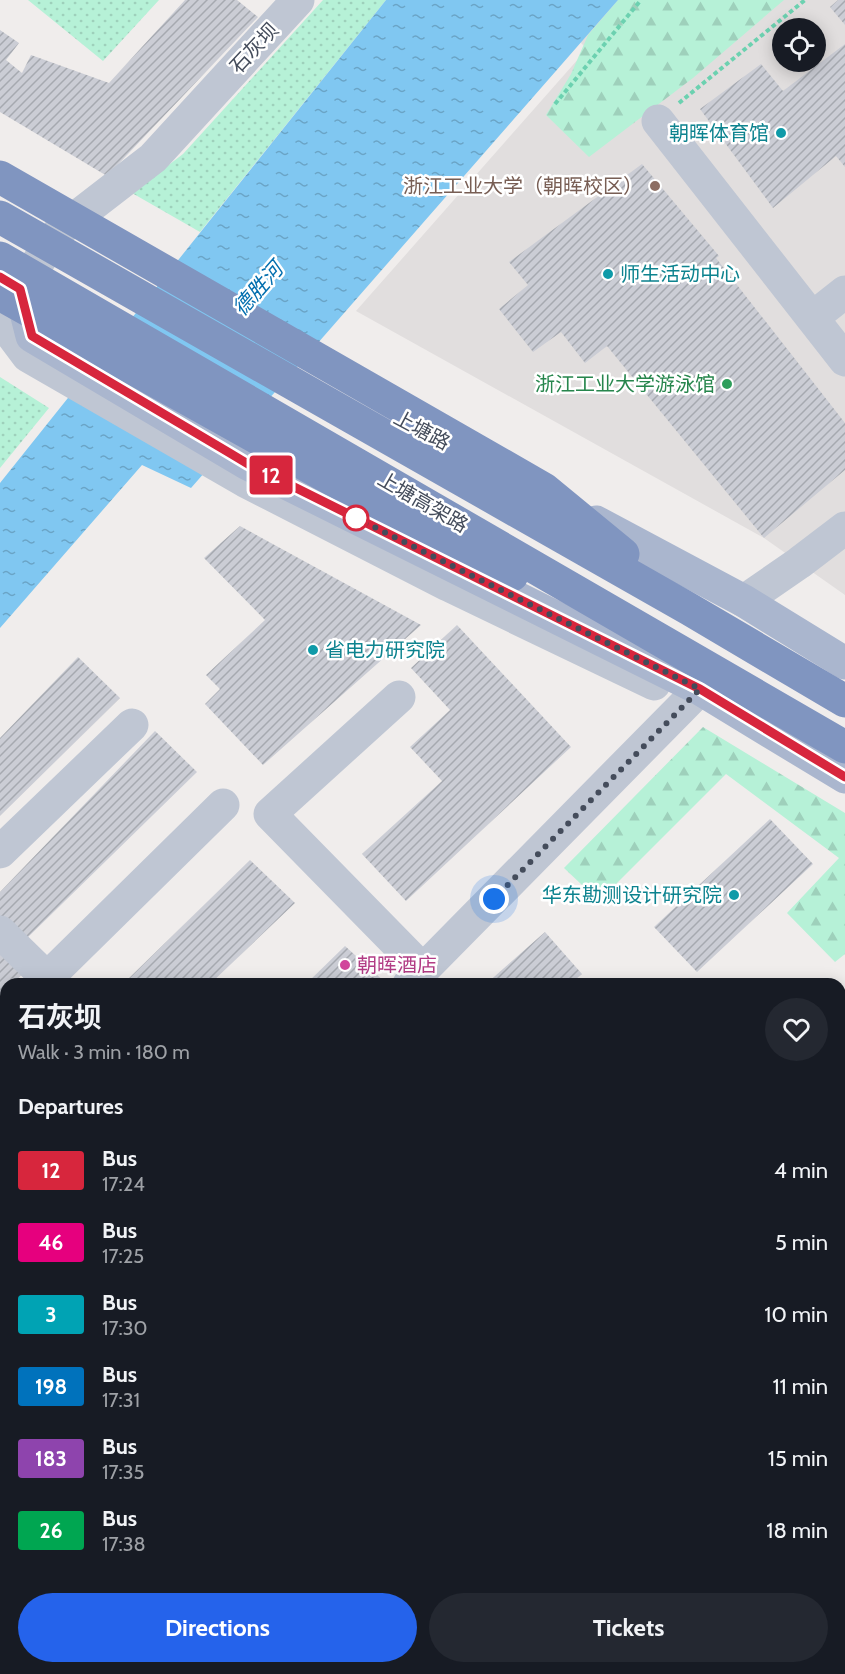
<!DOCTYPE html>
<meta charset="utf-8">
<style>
body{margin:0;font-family:Cabin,"Noto Sans SC",sans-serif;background:#242831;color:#f1f3f6;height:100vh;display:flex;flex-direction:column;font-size:22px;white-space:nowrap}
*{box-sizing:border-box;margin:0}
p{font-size:20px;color:#9ea1a6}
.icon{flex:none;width:33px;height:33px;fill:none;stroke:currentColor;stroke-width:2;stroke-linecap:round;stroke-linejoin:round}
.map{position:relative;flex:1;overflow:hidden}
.sheet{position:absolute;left:0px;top:978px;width:846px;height:696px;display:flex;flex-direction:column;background:#171b24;border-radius:18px 18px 0 0;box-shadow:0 3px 15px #0003}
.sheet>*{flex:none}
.badge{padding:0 12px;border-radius:4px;font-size:21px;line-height:39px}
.controls{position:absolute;left:772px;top:18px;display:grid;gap:12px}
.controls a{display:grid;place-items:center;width:54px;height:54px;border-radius:50%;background:#171b24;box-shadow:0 3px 15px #0003;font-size:30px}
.you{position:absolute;width:30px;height:30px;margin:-15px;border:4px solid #fff;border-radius:50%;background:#1a73e8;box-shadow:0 0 0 9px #1a73e833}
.map>.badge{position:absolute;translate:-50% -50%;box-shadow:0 0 0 3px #fff}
h2{padding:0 18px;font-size:22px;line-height:54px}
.round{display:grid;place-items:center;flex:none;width:63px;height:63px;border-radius:32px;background:#242831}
.overview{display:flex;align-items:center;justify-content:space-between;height:102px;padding:0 18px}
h1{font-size:28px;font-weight:700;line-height:45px}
.primary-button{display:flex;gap:12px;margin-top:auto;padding:12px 18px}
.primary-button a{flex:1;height:69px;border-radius:36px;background:#2563eb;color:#fff;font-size:24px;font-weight:700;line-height:69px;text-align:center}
.primary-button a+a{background:#242831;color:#f1f3f6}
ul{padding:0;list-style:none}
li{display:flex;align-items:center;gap:18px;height:72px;padding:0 18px}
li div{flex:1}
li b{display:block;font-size:22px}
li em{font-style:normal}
li .badge{min-width:66px;font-weight:700;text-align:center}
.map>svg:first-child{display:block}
.education{fill:#e1dede;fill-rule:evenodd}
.green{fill:url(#green-dots)}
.forest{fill:url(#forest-firs)}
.water{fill:url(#water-ripples)}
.building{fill:url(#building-hatch)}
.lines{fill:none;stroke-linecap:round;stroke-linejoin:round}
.path{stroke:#6cd1b0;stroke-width:4;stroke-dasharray:4.5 3;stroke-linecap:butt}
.minor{stroke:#bfc6d3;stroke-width:33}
.major{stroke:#aab6ce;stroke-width:33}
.highway{stroke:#8095c0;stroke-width:33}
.line-casing{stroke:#fff;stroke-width:14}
.line{stroke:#d7263d;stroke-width:9}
.walk{stroke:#444c5b;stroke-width:6;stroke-dasharray:0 10.8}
.culture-dot{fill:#0f9aa8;stroke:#fff;stroke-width:2}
.education-dot{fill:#8d6e63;stroke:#fff;stroke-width:2}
.leisure-dot{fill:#2e9e5b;stroke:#fff;stroke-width:2}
.stop-dot{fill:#fff;stroke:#d7263d;stroke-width:3}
.hotel-dot{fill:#d1479c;stroke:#fff;stroke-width:2}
.labels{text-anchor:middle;stroke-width:5;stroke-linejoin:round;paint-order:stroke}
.street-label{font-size:20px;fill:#444c5b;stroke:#fff}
.culture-label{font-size:20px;fill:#0d838f;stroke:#fff;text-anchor:end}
.education-label{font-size:20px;fill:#785e54;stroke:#fff;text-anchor:end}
.leisure-label{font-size:20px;fill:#27864d;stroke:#fff;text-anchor:end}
.hotel-label{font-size:20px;fill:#b23c85;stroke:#fff;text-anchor:start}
.water-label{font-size:21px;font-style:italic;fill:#036faf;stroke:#fff}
</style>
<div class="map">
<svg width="845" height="1674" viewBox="0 0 845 1674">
<defs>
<pattern id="green-dots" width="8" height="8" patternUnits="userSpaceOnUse" patternTransform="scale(1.5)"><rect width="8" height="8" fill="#b6f1d7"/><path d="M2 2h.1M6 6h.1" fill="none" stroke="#9ed0bb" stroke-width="1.8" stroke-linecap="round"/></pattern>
<pattern id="forest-firs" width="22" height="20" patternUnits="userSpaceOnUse" patternTransform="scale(1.5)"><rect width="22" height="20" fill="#b6f1d7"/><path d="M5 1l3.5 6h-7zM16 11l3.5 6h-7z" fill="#9ed0bb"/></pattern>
<pattern id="water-ripples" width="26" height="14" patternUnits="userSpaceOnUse" patternTransform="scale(1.5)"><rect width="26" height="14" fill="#80c7f1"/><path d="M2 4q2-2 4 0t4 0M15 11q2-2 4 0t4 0" fill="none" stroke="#6aa4c6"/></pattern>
<pattern id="building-hatch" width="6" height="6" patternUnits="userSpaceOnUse" patternTransform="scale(1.5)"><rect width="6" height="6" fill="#cbcdd5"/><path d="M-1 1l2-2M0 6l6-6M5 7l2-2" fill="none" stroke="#a6a9b0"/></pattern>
</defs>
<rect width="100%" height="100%" fill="#f0edec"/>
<path class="education" d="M 538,0 L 845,0 L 845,595 L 764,538 L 356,311 L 587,49 ZM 783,28 L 816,28 L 816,62 L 783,62 Z"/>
<path class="green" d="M 28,0 L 159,0 L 103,61 Z
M 323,0 L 386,0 L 200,232 L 132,193 L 183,154 Z
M 0,377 L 49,408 L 0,468 Z"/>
<path class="forest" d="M 618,0 L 784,0 L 693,78 L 589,157 L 546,115 L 571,74 L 588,35 Z
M 703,727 L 845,813 L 845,954 L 835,962 L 787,913 L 839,858 L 726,774 L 599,901 L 564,868 Z"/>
<path class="water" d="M 386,0 L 618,0 L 191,488 L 142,465 L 0,628 L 0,483 Z"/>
<path class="building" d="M 185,0 L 237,0 L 258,17 L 107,176 L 0,112 L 0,30 L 19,43 L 6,60 L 22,73 L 31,55 L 109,83 Z
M 838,0 L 845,0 L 845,25 L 830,7 Z
M 845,44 L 845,167 L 836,156 L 773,208 L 700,109 L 761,64 L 783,91 Z
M 642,164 L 719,256 L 716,258 L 845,423 L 845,470 L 764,538 L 607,346 L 585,363 L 561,332 L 533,352 L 499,309 L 528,285 L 509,262 Z
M 240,526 L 421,625 L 263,765 L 205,704 L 220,689 L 206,675 L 265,620 L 204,558 Z
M 457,625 L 571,747 L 406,901 L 362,854 L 442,781 L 410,747 L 450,710 L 411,668 Z
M 78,657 L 120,698 L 0,816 L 0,738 Z
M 155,731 L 197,772 L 23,942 L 0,919 L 0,892 Z
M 770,819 L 813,864 L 697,972 L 654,927 Z
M 250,860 L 295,903 L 210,984 L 123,984 Z
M 545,932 L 582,974 L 570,984 L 486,984 Z
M 0,946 L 25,972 L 12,984 L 6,984 L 6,990 L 0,996 Z
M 345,946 L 387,984 L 306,984 Z
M 6,1056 L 6,1129 L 0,1134 L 0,1062 Z
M 845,1089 L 845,1177 L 841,1180 L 840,1179 L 840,1094 Z
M 6,1189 L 6,1212 L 0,1206 L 0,1195 Z
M 840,1231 L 845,1236 L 845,1259 L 840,1264 Z
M 0,1249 L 6,1255 L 6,1259 L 0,1265 Z
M 6,1395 L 6,1500 L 0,1506 L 0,1400 Z
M 0,1545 L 6,1551 L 6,1668 L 15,1668 L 9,1674 L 0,1674 Z
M 845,1554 L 845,1602 L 840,1607 L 840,1559 Z
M 64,1668 L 153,1668 L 147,1674 L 58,1674 Z
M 356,1668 L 467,1668 L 461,1674 L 349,1674 Z
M 755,1668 L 790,1668 L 796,1674 L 749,1674 Z"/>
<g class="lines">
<path class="path" d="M 679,103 L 805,0
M 555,104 L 641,0"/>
<path class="minor" d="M 658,121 L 845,360
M 13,298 L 61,229 L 153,158 L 298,0
M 812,318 L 845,292
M 0,319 L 28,356 L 245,481 L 448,585 L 654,684
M 744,601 L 799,563 L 845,528
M 399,697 L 270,814 L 423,970
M 0,852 L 132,725
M 0,932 L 47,978
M 41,984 L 223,805
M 409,984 L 700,689
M 0,1024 L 6,1018
M 0,1173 L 6,1167
M 0,1225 L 6,1231
M 0,1311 L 6,1305
M 823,1674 L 828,1668"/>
<path class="major" d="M 0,277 L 20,289 L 32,336 L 248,464 L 700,689 L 845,777
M 596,522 L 744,601 L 845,663
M 840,1397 L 845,1392
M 840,1457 L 845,1452
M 564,1674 L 570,1668
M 615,1674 L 622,1668"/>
<path class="highway" d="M 0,177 L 544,489 L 623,554
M 0,217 L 689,609 L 845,701
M 0,258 L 845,747
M 0,294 L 469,556 L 512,575"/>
</g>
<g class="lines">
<g class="line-casing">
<path id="line" d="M 0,277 L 20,289 L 32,336 L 228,452 L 248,464 L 700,689 L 845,777"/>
</g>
<use href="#line" class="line"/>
<path class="walk" d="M 356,518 L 700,689 L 494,899"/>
</g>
<g class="culture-dot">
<circle cx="781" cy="133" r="6"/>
<circle cx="608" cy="274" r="6"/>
<circle cx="313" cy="650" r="6"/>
<circle cx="734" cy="895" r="6"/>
</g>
<circle class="education-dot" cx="655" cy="186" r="6"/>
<circle class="leisure-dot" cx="727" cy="384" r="6"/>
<circle class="stop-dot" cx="356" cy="518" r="12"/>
<circle class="hotel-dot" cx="345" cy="965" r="6"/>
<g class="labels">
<g class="street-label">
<text transform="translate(254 48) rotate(-47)" y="7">石灰坝</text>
<text transform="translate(422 430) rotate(28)" y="7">上塘路</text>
<text transform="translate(423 502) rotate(30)" y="7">上塘高架路</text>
</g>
<g class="culture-label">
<text x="769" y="140">朝晖体育馆</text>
<text x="620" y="281" text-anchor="start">师生活动中心</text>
<text x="325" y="657" text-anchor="start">省电力研究院</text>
<text x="722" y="902">华东勘测设计研究院</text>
</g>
<g class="education-label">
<text x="643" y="193">浙江工业大学（朝晖校区）</text>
</g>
<g class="leisure-label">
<text x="715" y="391">浙江工业大学游泳馆</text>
</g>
<g class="hotel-label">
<text x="357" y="972">朝晖酒店</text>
</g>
<g class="water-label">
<text transform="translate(258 289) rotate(-49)" y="7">德胜河</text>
</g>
</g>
</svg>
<div class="controls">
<a><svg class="icon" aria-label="locate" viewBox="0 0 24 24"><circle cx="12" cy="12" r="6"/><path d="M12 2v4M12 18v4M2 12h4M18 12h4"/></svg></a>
</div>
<div class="you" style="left:494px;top:899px"></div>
<b class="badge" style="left:271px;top:475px;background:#d7263d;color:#fff">12</b>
<section class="sheet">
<div class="overview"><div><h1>石灰坝</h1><p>Walk · 3 min · 180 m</p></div><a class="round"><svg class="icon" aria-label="heart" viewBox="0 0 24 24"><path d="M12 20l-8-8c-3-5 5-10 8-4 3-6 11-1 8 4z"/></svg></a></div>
<h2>Departures</h2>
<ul>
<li><span class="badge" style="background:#d7263d;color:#fff">12</span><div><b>Bus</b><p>17:24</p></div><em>4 min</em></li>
<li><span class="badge" style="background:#e6007e;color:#fff">46</span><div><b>Bus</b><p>17:25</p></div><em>5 min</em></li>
<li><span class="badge" style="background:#00a3b4;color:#fff">3</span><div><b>Bus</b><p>17:30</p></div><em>10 min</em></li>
<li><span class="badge" style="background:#0072bc;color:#fff">198</span><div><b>Bus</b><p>17:31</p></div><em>11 min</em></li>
<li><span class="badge" style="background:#8e44ad;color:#fff">183</span><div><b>Bus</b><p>17:35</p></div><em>15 min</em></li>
<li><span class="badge" style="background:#00a651;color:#fff">26</span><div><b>Bus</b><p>17:38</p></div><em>18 min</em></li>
</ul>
<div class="primary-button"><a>Directions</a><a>Tickets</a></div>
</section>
</div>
